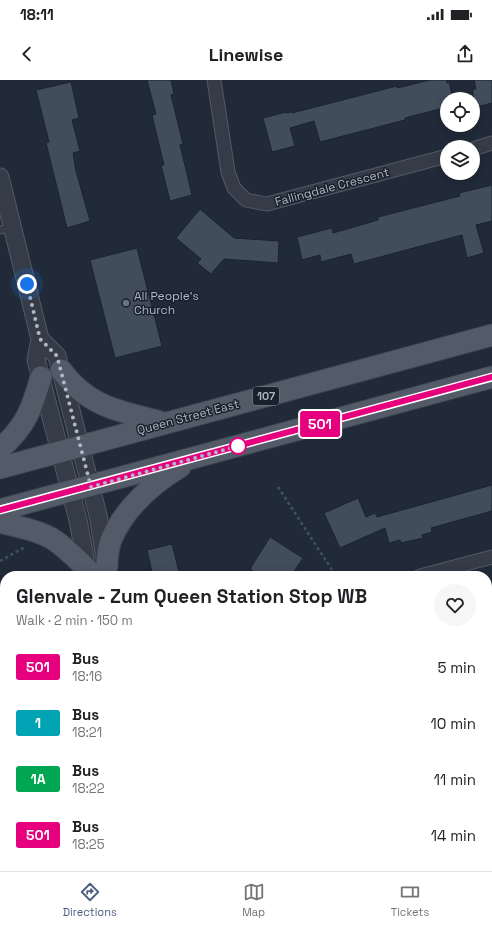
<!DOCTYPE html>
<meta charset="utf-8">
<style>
body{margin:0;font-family:"Space Grotesk",sans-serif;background:#f6f6f6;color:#202124;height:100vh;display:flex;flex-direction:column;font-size:15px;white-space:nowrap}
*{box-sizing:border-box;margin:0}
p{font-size:13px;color:#757577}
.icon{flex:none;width:22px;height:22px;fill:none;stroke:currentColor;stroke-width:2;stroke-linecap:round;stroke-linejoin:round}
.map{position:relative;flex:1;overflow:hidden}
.sheet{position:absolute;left:0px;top:491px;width:492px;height:300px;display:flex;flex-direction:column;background:#fff;border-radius:16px 16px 0 0;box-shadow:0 2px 10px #0003}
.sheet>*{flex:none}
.badge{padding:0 8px;border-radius:3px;font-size:14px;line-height:26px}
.buttons{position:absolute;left:440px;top:12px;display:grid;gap:8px}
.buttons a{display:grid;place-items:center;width:40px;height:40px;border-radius:50%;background:#fff;box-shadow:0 2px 10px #0003;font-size:20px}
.you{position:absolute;width:20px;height:20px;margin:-10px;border:3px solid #fff;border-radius:50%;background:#1a73e8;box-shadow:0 0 0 6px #1a73e833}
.map>.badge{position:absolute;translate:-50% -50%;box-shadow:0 0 0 2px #fff}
.round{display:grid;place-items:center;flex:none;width:42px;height:42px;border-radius:21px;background:#f6f6f6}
.headline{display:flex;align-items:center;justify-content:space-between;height:68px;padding:0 16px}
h1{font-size:19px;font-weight:700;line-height:30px}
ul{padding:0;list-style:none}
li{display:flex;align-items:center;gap:12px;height:56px;padding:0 16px}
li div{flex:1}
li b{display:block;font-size:15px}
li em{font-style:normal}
li .badge{min-width:44px;font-weight:700;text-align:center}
.status{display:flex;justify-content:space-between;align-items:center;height:28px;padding:0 20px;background:#fff;direction:ltr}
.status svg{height:11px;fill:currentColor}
header{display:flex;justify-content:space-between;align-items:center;height:52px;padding:0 16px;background:#fff;font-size:18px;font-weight:700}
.menu{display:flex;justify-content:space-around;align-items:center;height:56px;border-top:1px solid #e0e0e0;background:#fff;font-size:11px;color:#757577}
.menu a{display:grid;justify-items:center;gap:2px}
.menu .on{color:#4d6082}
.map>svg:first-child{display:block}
.building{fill:#424d5c;stroke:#1c232f}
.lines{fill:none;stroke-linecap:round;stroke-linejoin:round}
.service-casing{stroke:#525a66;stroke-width:9}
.minor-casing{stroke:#525a66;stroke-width:15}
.tertiary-casing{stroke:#525a66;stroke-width:19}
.primary-casing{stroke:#3e4552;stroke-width:23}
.path{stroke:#415356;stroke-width:2.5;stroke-dasharray:3 3;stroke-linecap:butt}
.service{stroke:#353c48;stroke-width:7}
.minor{stroke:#353c48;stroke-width:13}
.tertiary{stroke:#353c48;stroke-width:17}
.primary{stroke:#535b68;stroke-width:21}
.line-casing{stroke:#fff;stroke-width:9}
.line{stroke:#e6007e;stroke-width:6}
.walk{stroke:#afb7c5;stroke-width:4;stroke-dasharray:0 7.2}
.worship-dot{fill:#6b7280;stroke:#1a212d;stroke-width:1.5}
.stop-dot{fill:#fff;stroke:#e6007e;stroke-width:2}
.labels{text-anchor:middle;stroke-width:3;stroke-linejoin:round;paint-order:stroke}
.shield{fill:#1a212d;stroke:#828a97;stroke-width:1}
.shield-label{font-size:11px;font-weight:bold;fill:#afb7c5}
.street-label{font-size:12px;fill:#afb7c5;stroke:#1a212d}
.poi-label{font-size:12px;fill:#afb7c5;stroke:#1a212d;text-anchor:start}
</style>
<div class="status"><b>18:11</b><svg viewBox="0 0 49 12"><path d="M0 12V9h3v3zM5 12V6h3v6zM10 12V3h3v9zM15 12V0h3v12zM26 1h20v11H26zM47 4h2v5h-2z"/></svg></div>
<header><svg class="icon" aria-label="back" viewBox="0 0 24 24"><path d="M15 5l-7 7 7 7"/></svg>Linewise<svg class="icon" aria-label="share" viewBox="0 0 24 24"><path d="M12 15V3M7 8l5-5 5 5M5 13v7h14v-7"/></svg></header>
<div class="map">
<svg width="492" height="791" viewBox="0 0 492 791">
<rect width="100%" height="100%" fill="#212a38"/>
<path class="building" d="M 147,0 L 171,0 L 174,14 L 171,15 L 183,64 L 180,65 L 192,115 L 170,121 L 161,85 L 164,85 L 152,35 L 156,34 Z
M 430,0 L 446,0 L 447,3 L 449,2 L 453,19 L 447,19 L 447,27 L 405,38 L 405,40 L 320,62 L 314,41 L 290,48 L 295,66 L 272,72 L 263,38 L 286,32 L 286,33 L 292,32 L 292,33 L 397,6 L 397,8 Z
M 474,0 L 492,0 L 492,23 L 473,28 L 473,9 L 476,9 Z
M 71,2 L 79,38 L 72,40 L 80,71 L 73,73 L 76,91 L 90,141 L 67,148 L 46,63 L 49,62 L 36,10 Z
M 492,105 L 492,141 L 476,145 L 484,173 L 467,178 L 462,155 L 354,184 L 351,174 L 321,182 L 320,175 L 302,180 L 297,157 L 332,148 L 333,153 L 378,140 L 378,137 L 460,116 L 459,113 Z
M 200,129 L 234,158 L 279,161 L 278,183 L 224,179 L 211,194 L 197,183 L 201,179 L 176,158 Z
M 137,168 L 162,266 L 115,278 L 90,180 Z
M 492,405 L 492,431 L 431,448 L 432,452 L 422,455 L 423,458 L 401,463 L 400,460 L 389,463 L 385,448 L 340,468 L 324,433 L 358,418 L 366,437 L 375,433 L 377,437 Z
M 270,457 L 303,478 L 291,496 L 261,496 L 250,489 Z
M 172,464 L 180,496 L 153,496 L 147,470 Z"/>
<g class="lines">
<g class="service-casing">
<path id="service" d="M 0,150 L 13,147"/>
</g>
<g class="minor-casing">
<path id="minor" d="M 214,0 L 228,92 L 234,108 L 246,120 L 267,124 L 447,76
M 473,69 L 492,63
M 420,496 L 492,477
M 0,574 L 5,585
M 487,717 L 492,716
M 37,786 L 88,791
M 1,791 L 5,665
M 344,791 L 344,786"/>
</g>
<g class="tertiary-casing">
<path id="tertiary" d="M 0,97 L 40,259 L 36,280 L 78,440 L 87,489 L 90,493
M 40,259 L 57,276 L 98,435 L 105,478
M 109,791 L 109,786"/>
</g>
<g class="primary-casing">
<path id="primary" d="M 61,290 C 68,299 76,308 85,314 C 107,331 138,335 164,343
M 0,369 C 26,346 32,329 41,297
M 0,388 L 492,255
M 0,430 L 492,297
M 0,442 C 17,447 35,449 51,458 C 64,466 76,478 87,489
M 107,487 C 107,478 108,469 111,460 C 124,429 152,404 180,387"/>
</g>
<path class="path" d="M 278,407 L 336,496
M 0,481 L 25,467"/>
<use href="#service" class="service"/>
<use href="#minor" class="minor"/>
<use href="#tertiary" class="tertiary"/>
<use href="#primary" class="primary"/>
</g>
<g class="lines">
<g class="line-casing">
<path id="line" d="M 0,430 L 492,297"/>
</g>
<use href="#line" class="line"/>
<path class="walk" d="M 27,204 L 40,259 L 57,276 L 91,407 L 238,366"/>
</g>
<circle class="worship-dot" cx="126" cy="223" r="4"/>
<circle class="stop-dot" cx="238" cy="366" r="8"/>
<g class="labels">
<rect class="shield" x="253" y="307" width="26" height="18" rx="3"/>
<g class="shield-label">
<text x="266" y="320">107</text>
</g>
<g class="street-label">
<text transform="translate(332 107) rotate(-15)" y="4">Fallingdale Crescent</text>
<text transform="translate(188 337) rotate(-15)" y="4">Queen Street East</text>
</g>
<g class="poi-label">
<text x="134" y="220">All People's<tspan x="134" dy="14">Church</tspan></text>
</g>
</g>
</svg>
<div class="buttons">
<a><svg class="icon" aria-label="locate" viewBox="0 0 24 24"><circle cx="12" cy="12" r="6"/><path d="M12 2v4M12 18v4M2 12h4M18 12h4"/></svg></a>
<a><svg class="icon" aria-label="layers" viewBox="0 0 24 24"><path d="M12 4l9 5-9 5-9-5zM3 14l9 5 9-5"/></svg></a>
</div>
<div class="you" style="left:27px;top:204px"></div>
<b class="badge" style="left:320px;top:344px;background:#e6007e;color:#fff">501</b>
<section class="sheet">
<div class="headline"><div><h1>Glenvale - Zum Queen Station Stop WB</h1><p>Walk · 2 min · 150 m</p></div><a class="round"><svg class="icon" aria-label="heart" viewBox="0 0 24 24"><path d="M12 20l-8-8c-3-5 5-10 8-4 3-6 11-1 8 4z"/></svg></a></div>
<ul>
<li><span class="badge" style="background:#e6007e;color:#fff">501</span><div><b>Bus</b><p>18:16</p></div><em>5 min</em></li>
<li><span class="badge" style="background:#00a3b4;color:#fff">1</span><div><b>Bus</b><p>18:21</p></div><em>10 min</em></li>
<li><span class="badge" style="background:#00a651;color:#fff">1A</span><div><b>Bus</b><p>18:22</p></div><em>11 min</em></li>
<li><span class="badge" style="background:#e6007e;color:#fff">501</span><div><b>Bus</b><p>18:25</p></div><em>14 min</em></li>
</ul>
</section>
</div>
<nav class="menu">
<a class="on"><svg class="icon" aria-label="directions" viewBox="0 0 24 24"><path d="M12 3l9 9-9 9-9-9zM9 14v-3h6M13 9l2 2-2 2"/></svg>Directions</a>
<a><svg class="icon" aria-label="map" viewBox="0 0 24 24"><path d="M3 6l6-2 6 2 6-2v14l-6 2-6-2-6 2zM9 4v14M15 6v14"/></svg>Map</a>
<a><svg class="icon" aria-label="tickets" viewBox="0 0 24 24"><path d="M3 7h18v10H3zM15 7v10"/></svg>Tickets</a>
</nav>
